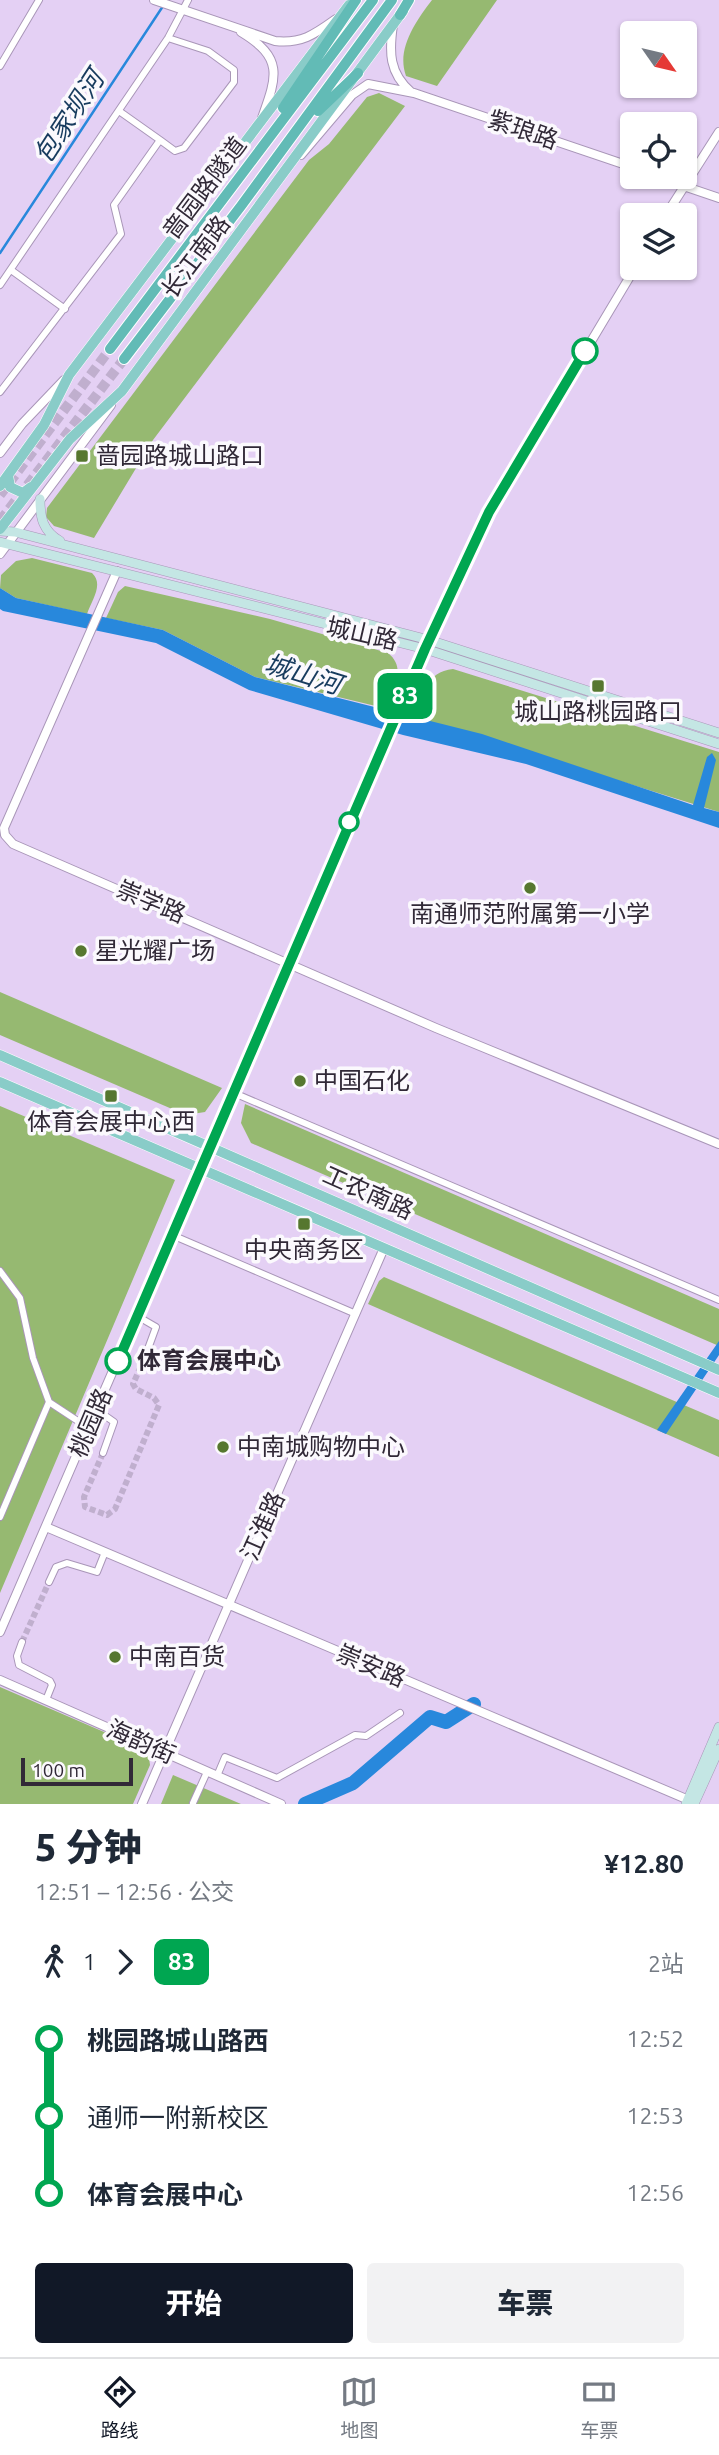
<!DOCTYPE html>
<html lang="zh">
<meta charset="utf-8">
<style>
body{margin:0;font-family:Ubuntu,"Noto Sans SC",sans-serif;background:#f2f2f3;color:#1f2937;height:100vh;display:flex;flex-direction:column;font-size:26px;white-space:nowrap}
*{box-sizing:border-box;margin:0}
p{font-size:23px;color:#747a83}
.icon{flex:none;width:38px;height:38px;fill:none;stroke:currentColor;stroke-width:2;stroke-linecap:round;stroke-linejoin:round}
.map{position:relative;height:1804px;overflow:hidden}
.details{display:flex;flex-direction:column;background:#fff;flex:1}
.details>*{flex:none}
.badge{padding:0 14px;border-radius:10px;font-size:24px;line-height:46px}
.needle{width:46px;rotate:124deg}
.buttons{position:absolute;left:620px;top:21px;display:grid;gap:14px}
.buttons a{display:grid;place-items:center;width:77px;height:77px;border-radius:7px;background:#fff;box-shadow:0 2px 5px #0004;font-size:35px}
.scale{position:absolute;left:21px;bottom:18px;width:112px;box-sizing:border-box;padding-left:7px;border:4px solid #312937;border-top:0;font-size:19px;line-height:24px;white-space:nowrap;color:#312937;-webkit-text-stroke:5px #fbf9fd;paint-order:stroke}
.map>.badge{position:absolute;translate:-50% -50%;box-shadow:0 0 0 4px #fff}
.legs{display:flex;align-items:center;gap:10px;height:77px;padding:0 35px;font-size:23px}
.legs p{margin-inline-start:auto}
.overview{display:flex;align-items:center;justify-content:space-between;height:119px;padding:0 35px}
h1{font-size:38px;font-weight:800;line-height:52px}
.cta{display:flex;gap:14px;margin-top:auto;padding:14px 35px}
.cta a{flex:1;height:80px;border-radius:7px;background:#111827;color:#fff;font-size:28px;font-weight:800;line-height:80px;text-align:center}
.cta a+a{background:#f2f2f3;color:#1f2937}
ul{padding:0 35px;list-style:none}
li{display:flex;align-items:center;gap:24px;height:77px;font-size:26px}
li i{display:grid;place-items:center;width:10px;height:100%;margin:0 9px;background:currentColor}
li i::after{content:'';width:18px;height:18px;margin:-9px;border:5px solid;border-radius:50%;background:#fff}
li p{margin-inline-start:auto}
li:first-child i{background:linear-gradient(#0000 50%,currentColor 0)}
li:last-child i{background:linear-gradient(currentColor 50%,#0000 0)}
.menu{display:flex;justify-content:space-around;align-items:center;height:98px;border-top:2px solid #e0e1e3;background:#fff;font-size:19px;color:#747a83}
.menu a{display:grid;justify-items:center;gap:4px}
.menu .current{color:#111827}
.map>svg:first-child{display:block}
.green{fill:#96b971}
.water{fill:#2888dc}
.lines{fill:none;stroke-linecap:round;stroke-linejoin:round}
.stream{stroke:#2888dc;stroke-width:2.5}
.river{stroke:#2888dc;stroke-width:14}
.minor-tunnel{stroke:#c0afce;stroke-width:6;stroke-dasharray:6 3;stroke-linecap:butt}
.trunk-tunnel{stroke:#c0afce;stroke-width:10;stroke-dasharray:10 5;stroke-linecap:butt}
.minor-casing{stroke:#a996b8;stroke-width:8}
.tertiary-casing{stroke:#a996b8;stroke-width:10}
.secondary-casing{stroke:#a996b8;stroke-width:10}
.primary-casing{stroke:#fff;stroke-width:11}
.trunk-casing{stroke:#fff;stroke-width:12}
.minor{stroke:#fff;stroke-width:6}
.tertiary{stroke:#fff;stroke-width:8}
.secondary{stroke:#c4e6e4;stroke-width:9}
.primary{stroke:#89ccc8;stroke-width:10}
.trunk{stroke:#62bbb6;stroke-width:10}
.line-1-casing{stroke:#fff;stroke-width:16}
.line-1{stroke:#00a651;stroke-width:10}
.stop-1-dot{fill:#fff;stroke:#00a651;stroke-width:3.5}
.poi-dot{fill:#56772f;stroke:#fbf9fd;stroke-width:2.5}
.labels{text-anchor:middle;stroke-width:7;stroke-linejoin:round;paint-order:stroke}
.street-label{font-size:24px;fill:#312937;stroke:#fbf9fd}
.poi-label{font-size:24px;fill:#312937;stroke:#fbf9fd;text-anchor:start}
.stop-label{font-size:24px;font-weight:bold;fill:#312937;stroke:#fbf9fd;text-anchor:start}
.water-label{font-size:26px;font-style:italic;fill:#173b5e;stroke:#fbf9fd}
</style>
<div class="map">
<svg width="719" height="1804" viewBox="0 0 719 1804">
<rect width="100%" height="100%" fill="#e4d0f4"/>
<path class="green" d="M 432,0 L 497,0 L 437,86 L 406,76 C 396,49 416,21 432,0 Z
M 379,93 L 405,106 L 153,440 L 94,538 L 54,526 L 46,517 L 47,508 L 309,160 L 329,144 L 367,97 Z
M 32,558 L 92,573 C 104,584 92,600 87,614 L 16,598 L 0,588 L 1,575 L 16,561 Z
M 125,586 L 270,619 L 388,653 C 408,669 392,690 384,708 L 255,677 L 163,630 L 106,618 L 118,592 Z
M 453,669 L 719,752 L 719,812 L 412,716 C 423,694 426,672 453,669 Z
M 0,992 L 222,1088 L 205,1112 L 186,1115 L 0,1035 Z
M 245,1104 L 719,1309 L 719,1346 L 251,1143 L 241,1123 Z
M 0,1106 L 175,1180 L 0,1593 Z
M 384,1277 L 719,1420 L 719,1457 L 368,1304 L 379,1281 Z
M 0,1687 L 148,1751 L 150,1765 L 133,1804 L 0,1804 Z
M 173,1775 L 241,1804 L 161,1804 Z"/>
<path class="water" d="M 0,588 L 16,598 L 163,630 L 255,677 L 482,734 L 693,805 L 707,757 L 712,753 L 716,760 L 704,808 L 719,812 L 719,828 L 526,764 L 403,735 L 249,690 L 156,643 L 3,611 L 0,609 Z
M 719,1341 L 719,1355 L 666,1434 L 657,1430 Z"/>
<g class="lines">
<path class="stream" d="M 0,253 L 167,0"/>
<path class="river" d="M 305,1804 L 353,1783 L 430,1717 L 446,1722 L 474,1704"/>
<path class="minor-tunnel" d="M 103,1453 L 84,1497 L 85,1507 L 107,1515 L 115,1509 L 159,1405 L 154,1398 L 136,1389 L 133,1384 L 145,1357
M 22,1642 L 49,1582"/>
<path class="trunk-tunnel" d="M 0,495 L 110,349
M 0,521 L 124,359"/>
<g class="minor-casing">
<path id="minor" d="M 0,66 L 39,0
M 119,111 L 160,140
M 11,270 L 65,309
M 0,285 L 168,38 L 188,0
M 0,392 L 121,234 L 114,205 L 160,140 L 175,151 L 184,148 L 234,82 L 234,70 L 208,51 L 168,38
M 234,1093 L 719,1300
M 172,1235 L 356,1314
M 0,1271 L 20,1298 L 33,1358 L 49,1402 L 90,1429
M 137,1316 L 156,1327 L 145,1357
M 97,1410 L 114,1422 L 103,1453
M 0,1517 L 49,1402
M 49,1582 L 56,1567 L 67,1563 L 97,1572 L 105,1552
M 22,1642 L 17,1656 L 19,1665 L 50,1681 L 52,1685 L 46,1700
M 217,1776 L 225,1757 L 277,1778 L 355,1735 L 366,1736 L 400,1713
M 193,1803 L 207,1772"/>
</g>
<g class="tertiary-casing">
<path id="tertiary" d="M 154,0 L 275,41 C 302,44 315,34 336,19
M 393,25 C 389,52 389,73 411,92
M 241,32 C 284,58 277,76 262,118
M 301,155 L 352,95 L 368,84 L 414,93 L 632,167
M 657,177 L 719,198
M 666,215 L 719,132
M 0,453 L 22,424 L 64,380
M 0,554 L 111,405
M 117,571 L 4,828 L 5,835 L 13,844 L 436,1028 L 719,1144
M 46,1527 L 691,1801
M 0,1632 L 425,649 L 489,512 L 635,268
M 0,1680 L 281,1804
M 142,1804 L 384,1248"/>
</g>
<g class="secondary-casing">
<path id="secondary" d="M 40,499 C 40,518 43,531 60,541
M 0,531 L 15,532 L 429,640 L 719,733
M 0,542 L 425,649 L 719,744
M 686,1804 L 719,1727
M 694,1804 L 719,1749"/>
</g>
<g class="primary-casing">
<path id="primary" d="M 8,475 L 10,487 L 23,493 L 31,487
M 0,486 L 44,425 L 69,375 L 349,5
M 0,529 L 70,439 L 122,391 L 403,11
M 0,1055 L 719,1370
M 0,1082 L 719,1393"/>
</g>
<g class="trunk-casing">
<path id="trunk" d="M 400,15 L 409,0
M 283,108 L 356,0
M 318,111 L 358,73
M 110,349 L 373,0
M 124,359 L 241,206 L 392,0"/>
</g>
<use href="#minor" class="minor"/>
<use href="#tertiary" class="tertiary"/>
<use href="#secondary" class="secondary"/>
<use href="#primary" class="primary"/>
<use href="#trunk" class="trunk"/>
</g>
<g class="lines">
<g class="line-1-casing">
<path id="line-1" d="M 118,1361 L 425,649 L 489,512 L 585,351"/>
</g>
<use href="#line-1" class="line-1"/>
</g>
<g class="stop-1-dot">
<circle cx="585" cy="351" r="12"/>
<circle cx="349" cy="822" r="9"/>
<circle cx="118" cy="1361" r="12"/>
</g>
<g class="poi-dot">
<rect x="75" y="449" width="14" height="14" rx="3.5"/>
<rect x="591" y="679" width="14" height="14" rx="3.5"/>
<circle cx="530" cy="888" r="7"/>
<circle cx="81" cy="951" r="7"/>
<circle cx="300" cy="1081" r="7"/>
<rect x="104" y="1089" width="14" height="14" rx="3.5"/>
<rect x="297" y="1217" width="14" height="14" rx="3.5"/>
<circle cx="223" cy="1447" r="7"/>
<circle cx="115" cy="1657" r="7"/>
</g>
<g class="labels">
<g class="street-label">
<text transform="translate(523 130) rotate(19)" y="8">紫琅路</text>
<text transform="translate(205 188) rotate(-53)" y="8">啬园路隧道</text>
<text transform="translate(196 257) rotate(-53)" y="8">长江南路</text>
<text transform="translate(362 634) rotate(13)" y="8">城山路</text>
<text transform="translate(151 902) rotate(23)" y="8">崇学路</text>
<text transform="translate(368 1193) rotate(24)" y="8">工农南路</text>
<text transform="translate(91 1423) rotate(-67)" y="8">桃园路</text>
<text transform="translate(263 1526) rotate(-66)" y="8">江淮路</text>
<text transform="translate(371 1666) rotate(23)" y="8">崇安路</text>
<text transform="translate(141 1742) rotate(24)" y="8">海韵街</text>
</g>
<g class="poi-label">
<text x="96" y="464">啬园路城山路口</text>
<text x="598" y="720" text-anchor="middle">城山路桃园路口</text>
<text x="530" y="922" text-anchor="middle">南通师范附属第一小学</text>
<text x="95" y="959">星光耀广场</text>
<text x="314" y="1089">中国石化</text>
<text x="111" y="1130" text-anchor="middle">体育会展中心西</text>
<text x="304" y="1258" text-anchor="middle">中央商务区</text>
<text x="237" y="1455">中南城购物中心</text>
<text x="129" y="1665">中南百货</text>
</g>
<g class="stop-label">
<text x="137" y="1369">体育会展中心</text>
</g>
<g class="water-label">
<text transform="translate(69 117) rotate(-57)" y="9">包家坝河</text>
<text transform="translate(303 674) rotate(17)" y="9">城山河</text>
</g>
</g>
</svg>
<div class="buttons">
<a><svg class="needle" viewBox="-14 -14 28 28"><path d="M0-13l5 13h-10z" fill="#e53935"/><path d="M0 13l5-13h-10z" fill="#747a83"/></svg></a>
<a><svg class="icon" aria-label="locate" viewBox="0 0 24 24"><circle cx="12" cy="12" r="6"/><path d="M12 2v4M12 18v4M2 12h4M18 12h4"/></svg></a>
<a><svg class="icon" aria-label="layers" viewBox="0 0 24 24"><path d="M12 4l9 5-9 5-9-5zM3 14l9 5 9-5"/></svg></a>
</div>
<div class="scale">100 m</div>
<b class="badge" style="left:405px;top:696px;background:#00a651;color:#fff">83</b>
</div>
<section class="details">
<div class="overview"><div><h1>5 分钟</h1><p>12:51 – 12:56 · 公交</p></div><b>¥12.80</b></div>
<div class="legs"><svg class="icon" aria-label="walk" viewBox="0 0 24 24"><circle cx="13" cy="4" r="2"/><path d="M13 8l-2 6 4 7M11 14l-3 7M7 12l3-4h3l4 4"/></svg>1<svg class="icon" aria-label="forward" viewBox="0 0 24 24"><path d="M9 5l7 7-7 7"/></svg><b class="badge" style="background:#00a651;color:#fff">83</b><p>2站</p></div>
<ul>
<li><i style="color:#00a651"></i><b>桃园路城山路西</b><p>12:52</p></li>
<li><i style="color:#00a651"></i><span>通师一附新校区</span><p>12:53</p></li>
<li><i style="color:#00a651"></i><b>体育会展中心</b><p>12:56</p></li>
</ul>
<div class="cta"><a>开始</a><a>车票</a></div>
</section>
<nav class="menu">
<a class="current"><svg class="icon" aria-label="directions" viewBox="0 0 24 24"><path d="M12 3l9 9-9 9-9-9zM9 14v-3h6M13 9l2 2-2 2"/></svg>路线</a>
<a><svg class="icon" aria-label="map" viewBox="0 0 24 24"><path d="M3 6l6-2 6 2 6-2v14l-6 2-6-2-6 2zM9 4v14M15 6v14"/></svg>地图</a>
<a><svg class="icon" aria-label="tickets" viewBox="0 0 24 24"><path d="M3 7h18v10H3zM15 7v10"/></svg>车票</a>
</nav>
